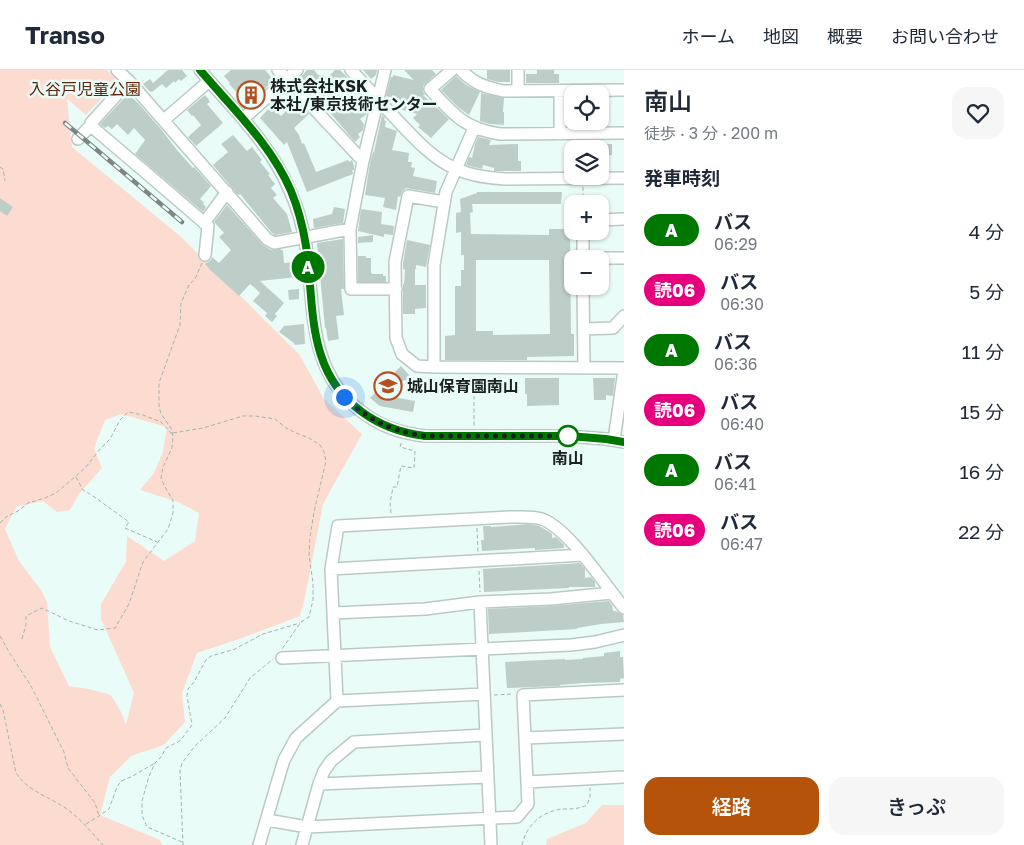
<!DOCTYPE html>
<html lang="ja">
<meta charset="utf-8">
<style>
body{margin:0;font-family:"Golos Text","Noto Sans JP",sans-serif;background:#f6f6f7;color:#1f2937;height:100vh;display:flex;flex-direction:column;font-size:19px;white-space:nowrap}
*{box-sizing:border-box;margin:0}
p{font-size:16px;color:#747a83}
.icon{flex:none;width:28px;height:28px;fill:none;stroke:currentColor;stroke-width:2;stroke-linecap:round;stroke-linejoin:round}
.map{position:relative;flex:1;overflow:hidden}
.details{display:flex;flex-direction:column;background:#fff;width:400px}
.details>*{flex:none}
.badge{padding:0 10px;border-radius:16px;font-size:18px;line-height:32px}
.tools{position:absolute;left:564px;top:15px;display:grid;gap:10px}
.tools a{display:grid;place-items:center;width:45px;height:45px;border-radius:10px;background:#fff;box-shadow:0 1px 4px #0004;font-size:25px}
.you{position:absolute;width:25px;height:25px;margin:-12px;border:4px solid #fff;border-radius:50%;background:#1a73e8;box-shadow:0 0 0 8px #1a73e833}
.map>.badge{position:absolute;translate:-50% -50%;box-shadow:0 0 0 2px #fff}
h2{padding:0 20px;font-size:19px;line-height:45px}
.round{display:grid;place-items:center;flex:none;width:52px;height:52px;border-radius:15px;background:#f6f6f7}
.headline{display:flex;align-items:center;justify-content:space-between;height:85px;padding:0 20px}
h1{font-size:24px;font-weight:600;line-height:38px}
.primary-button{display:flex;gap:10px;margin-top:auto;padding:10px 20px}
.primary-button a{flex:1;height:58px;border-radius:15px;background:#b45309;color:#fff;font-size:20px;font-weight:600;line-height:58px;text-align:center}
.primary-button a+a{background:#f6f6f7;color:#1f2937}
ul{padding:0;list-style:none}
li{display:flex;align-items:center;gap:15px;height:60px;padding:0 20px}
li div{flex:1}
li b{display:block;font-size:19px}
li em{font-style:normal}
li .badge{min-width:55px;font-weight:700;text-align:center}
header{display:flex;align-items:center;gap:30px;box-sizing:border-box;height:70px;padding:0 25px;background:#fff;border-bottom:1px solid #e0e1e3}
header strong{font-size:24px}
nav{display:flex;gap:28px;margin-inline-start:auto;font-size:18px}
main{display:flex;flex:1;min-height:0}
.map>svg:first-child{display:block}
.green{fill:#fcdcd0;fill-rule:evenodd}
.building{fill:#bdcec9;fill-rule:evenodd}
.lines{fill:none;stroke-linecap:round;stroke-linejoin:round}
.minor-casing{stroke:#b9cac6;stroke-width:14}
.path{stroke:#a4b2ae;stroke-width:1;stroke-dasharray:4 2.5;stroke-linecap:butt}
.minor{stroke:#fff;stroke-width:11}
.rail-casing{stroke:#7c8785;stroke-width:4.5}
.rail{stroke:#eafcf7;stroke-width:2.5;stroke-dasharray:8;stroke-linecap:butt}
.line-casing{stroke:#fff;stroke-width:11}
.line{stroke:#070;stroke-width:8}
.walk{stroke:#1a201f;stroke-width:5;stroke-dasharray:0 9}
.stop-dot{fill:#fff;stroke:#070;stroke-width:2.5}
.labels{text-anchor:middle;stroke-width:5;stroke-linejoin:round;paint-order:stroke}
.poi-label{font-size:16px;font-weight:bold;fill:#1a201f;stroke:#eafcf7;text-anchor:start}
.park-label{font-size:16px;fill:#5f2308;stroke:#eafcf7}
.stop-label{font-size:16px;font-weight:bold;fill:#1a201f;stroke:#eafcf7}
</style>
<header>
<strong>Transo</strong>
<nav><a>ホーム</a><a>地図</a><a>概要</a><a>お問い合わせ</a></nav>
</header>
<main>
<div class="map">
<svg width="624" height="775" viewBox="0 0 624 775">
<rect width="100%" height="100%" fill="#eafcf7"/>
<path class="green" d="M 0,0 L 107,0 L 118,11 L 86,45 L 67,29 L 72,77 L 180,166 L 299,284 L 324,329 L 362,364 L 323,434 L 305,527 L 300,546 L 242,568 L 197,583 L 182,623 L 185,652 L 164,675 L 131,686 L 110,707 L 100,745 L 160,770 L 162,775 L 0,775 ZM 121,344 L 167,357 L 163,382 L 154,403 L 140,420 L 178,432 L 199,443 L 195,471 L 164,491 L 127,466 L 126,492 L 101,534 L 101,549 L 134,623 L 126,655 L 121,642 L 111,625 L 89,619 L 69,616 L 50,577 L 47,532 L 41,520 L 19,491 L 5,459 L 16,437 L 43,431 L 57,442 L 70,440 L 79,424 L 102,398 L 94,378 L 105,350 Z
M 602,735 L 624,735 L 624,775 L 546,775 L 547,769 L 586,753 Z"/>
<path class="building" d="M 168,0 L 182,0 L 187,6 L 181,11 L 179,9 L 175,13 L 174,11 L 166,18 L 162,14 L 152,22 L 151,21 L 150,22 L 143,14 L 150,9 L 153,13 Z
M 231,0 L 265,0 L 274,10 L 248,34 L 229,14 L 230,13 L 224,6 Z
M 307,0 L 314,0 L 318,5 L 324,5 L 327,8 L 335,0 L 340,0 L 348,8 L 334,21 L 351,39 L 365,28 L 369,33 L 367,44 L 360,49 L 364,54 L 363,60 L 358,64 L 360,67 L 355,72 L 327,39 L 328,38 L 300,8 Z
M 363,0 L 377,0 L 376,5 L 371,9 Z
M 404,0 L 432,0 L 436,4 L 423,16 L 423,21 L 425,25 L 423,25 L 449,49 L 431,68 L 418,57 L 420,55 L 413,48 L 417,44 L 396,38 L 399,30 L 386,26 L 391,7 L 393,7 L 393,5 L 414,10 Z
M 487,0 L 510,0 L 510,12 L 498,12 L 487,9 Z
M 537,0 L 554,0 L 554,4 L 559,4 L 559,13 L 526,13 L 526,4 L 537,4 Z
M 456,6 L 466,15 L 480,22 L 469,45 L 458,37 L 441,20 Z
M 481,23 L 504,28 L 503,42 L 504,42 L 504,55 L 490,54 L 480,51 Z
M 128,24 L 138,33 L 160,58 L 177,80 L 193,98 L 194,97 L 211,116 L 200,129 L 204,133 L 203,134 L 206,137 L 203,142 L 135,84 L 145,70 L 134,58 L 128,65 L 117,54 L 112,59 L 108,56 L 105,58 L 100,54 Z
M 205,25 L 209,30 L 209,31 L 210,32 L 207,34 L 223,53 L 196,76 L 188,67 L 201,55 L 193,45 L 192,46 L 187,40 Z
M 296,31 L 309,44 L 294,58 L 299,65 L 302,74 L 304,73 L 316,102 L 348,90 L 349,92 L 352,90 L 354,96 L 354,100 L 352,100 L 353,104 L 307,122 L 287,72 L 284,75 L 260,48 L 271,36 L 281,46 Z
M 382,45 L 385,48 L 384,50 L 386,51 L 385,57 L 397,61 L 392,80 L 409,83 L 408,92 L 412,92 L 411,97 L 415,98 L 413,106 L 437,111 L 435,123 L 406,118 L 402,122 L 400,127 L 398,126 L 396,140 L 383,137 L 385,128 L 365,125 L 370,93 L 373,82 L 374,82 Z
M 233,65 L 247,81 L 252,77 L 262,90 L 260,92 L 270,104 L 268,105 L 275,114 L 271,118 L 277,125 L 273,128 L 287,144 L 292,162 L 275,165 L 272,163 L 240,124 L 238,125 L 213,95 L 228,82 L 221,74 Z
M 478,67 L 491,70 L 489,75 L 518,74 L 518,91 L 521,91 L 521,101 L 494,101 L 494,98 L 483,95 L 482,99 L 466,95 L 469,87 L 472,88 L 475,74 Z
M 600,74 L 612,74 L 612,85 L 600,85 Z
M 477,122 L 562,122 L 561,134 L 472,134 L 473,142 L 470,143 L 471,164 L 549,165 L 549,159 L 570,159 L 571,264 L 574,264 L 574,286 L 527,287 L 527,290 L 445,290 L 445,266 L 455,265 L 455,216 L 461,216 L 461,200 L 464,200 L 464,185 L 461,185 L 461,162 L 456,163 L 456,143 L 461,142 L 460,129 L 477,123 ZM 476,190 L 549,190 L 550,264 L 493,265 L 493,261 L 476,261 Z
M 0,128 L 13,137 L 7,146 L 0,141 Z
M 227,135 L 262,174 L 271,180 L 280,179 L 283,181 L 284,193 L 296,192 L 297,207 L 260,211 L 284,233 L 275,244 L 277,246 L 272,252 L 265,246 L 267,243 L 253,231 L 260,223 L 255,218 L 250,214 L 239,226 L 208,198 L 209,198 L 205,194 L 211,190 L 212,187 L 219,193 L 231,180 L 219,167 L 224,163 L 214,152 Z
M 334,137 L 345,139 L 343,153 L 314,158 L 313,149 L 332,144 Z
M 361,139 L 382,142 L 381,154 L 394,156 L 393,165 L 384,164 L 384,167 L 358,161 Z
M 373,165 L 373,172 L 358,173 L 358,167 Z
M 343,169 L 344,219 L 341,219 L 344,245 L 336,246 L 339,269 L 328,271 L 326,258 L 325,258 L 317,173 Z
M 407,170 L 430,175 L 426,197 L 416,195 L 416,199 L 415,199 L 415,215 L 426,215 L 426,238 L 415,239 L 415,244 L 403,244 L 403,214 L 404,214 L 405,200 L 403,199 L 403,193 Z
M 358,186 L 366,186 L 366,188 L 371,188 L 371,203 L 372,203 L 372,204 L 383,204 L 383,206 L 386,206 L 386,212 L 358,212 Z
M 299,219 L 299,229 L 289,230 L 288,220 Z
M 304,254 L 305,274 L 295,275 L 294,273 L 279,262 L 284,256 Z
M 401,296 L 410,306 L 406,311 L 404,310 L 388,326 L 415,331 L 413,342 L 380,336 L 370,328 Z
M 525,308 L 559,308 L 559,335 L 527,336 L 527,324 L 525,324 Z
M 593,308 L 615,308 L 613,326 L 606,325 L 606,330 L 594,330 Z
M 529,454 L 539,456 L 548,461 L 552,464 L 552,468 L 556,467 L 564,475 L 564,478 L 535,480 L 535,478 L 482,481 L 481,470 L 484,470 L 483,456 L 491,456 L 491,457 Z
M 580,493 L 585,499 L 585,508 L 591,507 L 595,512 L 595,517 L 569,517 L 569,518 L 484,522 L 483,499 Z
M 609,531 L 612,535 L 613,541 L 616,541 L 623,545 L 624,552 L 601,554 L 577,558 L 577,559 L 489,564 L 488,539 L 551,536 Z
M 620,581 L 620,587 L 623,587 L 624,608 L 620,609 L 620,612 L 584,613 L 560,615 L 560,616 L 507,618 L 505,592 L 565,589 L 565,590 L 583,589 L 583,588 L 604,586 L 604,583 Z"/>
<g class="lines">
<g class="minor-casing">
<path id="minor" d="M 117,0 L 129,11 L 267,169 L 274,173 L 350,159 L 363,91 L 385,0
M 200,0 C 232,38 271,74 290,121 C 298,138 303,157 306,176 C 315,235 306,302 362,342 C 382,357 400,363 425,366 L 569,366 L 606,369 L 624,372
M 278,0 L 363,91
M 351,0 C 367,17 382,34 398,51 C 415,69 433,89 456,99 C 472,106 488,108 505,109 L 624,108
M 452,0 L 430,19 C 453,44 465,59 500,64 L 624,63
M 461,0 C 474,14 485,17 503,21 L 624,20
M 129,11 L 91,53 L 91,56 L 144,101 L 208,156 L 205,185
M 518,21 L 518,0
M 560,21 L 560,64
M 243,49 L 297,0
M 164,50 L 209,11
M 78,69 L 91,55
M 444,132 L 408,126 L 395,192 L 396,268 L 402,284 L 417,296 L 434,297 L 624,298
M 600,150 L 624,149
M 204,153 L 227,122
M 350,159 L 351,219 L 396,219
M 583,161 L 583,189
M 583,188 L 624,188
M 583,216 L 584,297
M 584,259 L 613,258 L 624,246
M 434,297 L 434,195 L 446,122 L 474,58
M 614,370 L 624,300
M 331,499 L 583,485
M 480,532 L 491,775
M 333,543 L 425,539 L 480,532 L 551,529 L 612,523
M 282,588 L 571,575 L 595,572 L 624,565
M 337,631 L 331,499 L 338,456 L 511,447 C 521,447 532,446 542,449 C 569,459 605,515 624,538
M 525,668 L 624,664
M 527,712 L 624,707
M 319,714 L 487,707
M 267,750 L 307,757 L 517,747 L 528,734 L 523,625 L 624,620
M 259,775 L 280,703 L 284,690 L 296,668 L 337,631 L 484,624
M 302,775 L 319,714 L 324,701 L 331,691 L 354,672 L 485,665"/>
</g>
<path class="path" d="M 0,97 L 3,99 L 5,111
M 583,134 L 583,117
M 474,306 L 474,357
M 173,363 L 203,358 L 243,346 L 255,346 L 275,349 L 286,358 L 296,363 L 309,368 L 320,375 L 324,382 L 326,391 L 314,442 L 310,467 L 309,485 L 313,513 L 313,530 L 309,547 L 301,552 L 282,579
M 76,407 L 83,420 L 93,426 L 129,452 L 125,458 L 157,472
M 391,443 L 390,433 L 393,417 L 397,417 L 401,396 L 414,398 L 415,381 L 400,377 L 402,371
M 0,453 L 6,447 L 18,441 L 28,433 L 45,428 L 56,423 L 76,406 L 86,397 L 100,379 L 110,369 L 120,350 L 128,342 L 143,345 L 161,352 L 173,365
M 477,458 L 478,482
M 479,501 L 480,522
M 0,566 L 9,582 L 31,616 L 64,682 L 68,698 L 95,733 L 99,746
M 22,569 L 26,555 L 26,546 L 42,538 L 69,551 L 98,560 L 115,558 L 129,534 L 143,492 L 168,459 L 173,443 L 173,431 L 164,415 L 161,408 L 163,397 L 172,378 L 173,366 L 171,358 L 161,344 L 159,336 L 159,313 L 180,255 L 181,233 L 189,215 L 195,209 L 202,193
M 494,625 L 513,624
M 0,634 L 3,640 L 16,703 C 28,721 47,726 64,737 C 79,747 91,762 103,775
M 86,754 L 99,746 L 109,739 L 117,717 L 121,711 L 131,707 L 155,693
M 182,772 L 147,757 L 142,745 L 142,731 L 149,706 L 155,693 L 161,687 L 166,678 L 180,671 L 192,655 L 187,626 L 188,619 L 194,612 L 206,590 L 211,586 L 235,579 L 263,564 L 300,553
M 183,775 L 180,701 L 182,693 L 194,677 L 225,648 L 250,608 L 273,589
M 522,775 C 526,755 543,740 564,739 C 572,739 579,739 587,735 L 590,727 L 590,718"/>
<use href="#minor" class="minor"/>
<g class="rail-casing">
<path id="rail" d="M 65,53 L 182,152"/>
</g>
<use href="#rail" class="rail"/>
</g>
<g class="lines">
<g class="line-casing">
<path id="line" d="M 200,0 C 232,38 271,74 291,121 C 298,138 303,157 306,176 C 315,236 305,301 362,342 C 381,356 401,363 425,366 L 569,366 L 606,369 L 624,372"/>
</g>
<use href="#line" class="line"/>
<path class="walk" d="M 344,327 C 369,350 390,361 425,366 L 568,366"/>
</g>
<defs>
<g id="building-ring" transform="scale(1.4375)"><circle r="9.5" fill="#eafcf7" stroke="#b65023" stroke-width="1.5"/><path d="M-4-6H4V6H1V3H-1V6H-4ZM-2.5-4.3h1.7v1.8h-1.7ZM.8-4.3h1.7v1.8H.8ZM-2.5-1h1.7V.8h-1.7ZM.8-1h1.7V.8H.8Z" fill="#b65023"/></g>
<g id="school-ring" transform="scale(1.4375)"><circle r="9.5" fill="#eafcf7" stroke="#b65023" stroke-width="1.5"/><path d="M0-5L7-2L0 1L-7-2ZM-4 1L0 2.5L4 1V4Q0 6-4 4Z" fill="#b65023"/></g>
</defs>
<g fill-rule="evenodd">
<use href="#building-ring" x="251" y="25"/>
<use href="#school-ring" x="388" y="316"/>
</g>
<circle class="stop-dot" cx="568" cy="366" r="10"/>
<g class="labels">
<g class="poi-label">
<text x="270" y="22">株式会社KSK<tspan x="270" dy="18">本社/東京技術センター</tspan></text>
<text x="407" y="322">城山保育園南山</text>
</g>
<g class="park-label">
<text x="85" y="25">入谷戸児童公園</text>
</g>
<g class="stop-label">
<text x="568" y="394">南山</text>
</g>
</g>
</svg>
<div class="tools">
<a><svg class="icon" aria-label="locate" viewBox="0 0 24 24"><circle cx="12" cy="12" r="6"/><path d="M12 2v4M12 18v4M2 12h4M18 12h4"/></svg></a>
<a><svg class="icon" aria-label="layers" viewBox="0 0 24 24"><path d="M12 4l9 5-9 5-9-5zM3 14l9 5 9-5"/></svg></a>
<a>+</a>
<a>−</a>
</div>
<div class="you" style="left:344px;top:327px"></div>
<b class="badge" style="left:308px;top:197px;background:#070;color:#fff">A</b>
</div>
<section class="details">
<div class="headline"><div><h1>南山</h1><p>徒歩 · 3 分 · 200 m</p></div><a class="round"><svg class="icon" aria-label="heart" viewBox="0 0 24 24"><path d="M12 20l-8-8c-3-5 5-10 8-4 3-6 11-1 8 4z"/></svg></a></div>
<h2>発車時刻</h2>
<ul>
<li><span class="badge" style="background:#070;color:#fff">A</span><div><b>バス</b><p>06:29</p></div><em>4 分</em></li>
<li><span class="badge" style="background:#e6007e;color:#fff">読06</span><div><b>バス</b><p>06:30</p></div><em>5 分</em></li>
<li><span class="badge" style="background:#070;color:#fff">A</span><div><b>バス</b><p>06:36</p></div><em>11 分</em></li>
<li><span class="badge" style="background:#e6007e;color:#fff">読06</span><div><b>バス</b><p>06:40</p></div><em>15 分</em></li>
<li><span class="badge" style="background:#070;color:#fff">A</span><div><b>バス</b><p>06:41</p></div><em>16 分</em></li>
<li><span class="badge" style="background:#e6007e;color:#fff">読06</span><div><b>バス</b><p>06:47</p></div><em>22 分</em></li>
</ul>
<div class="primary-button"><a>経路</a><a>きっぷ</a></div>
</section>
</main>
